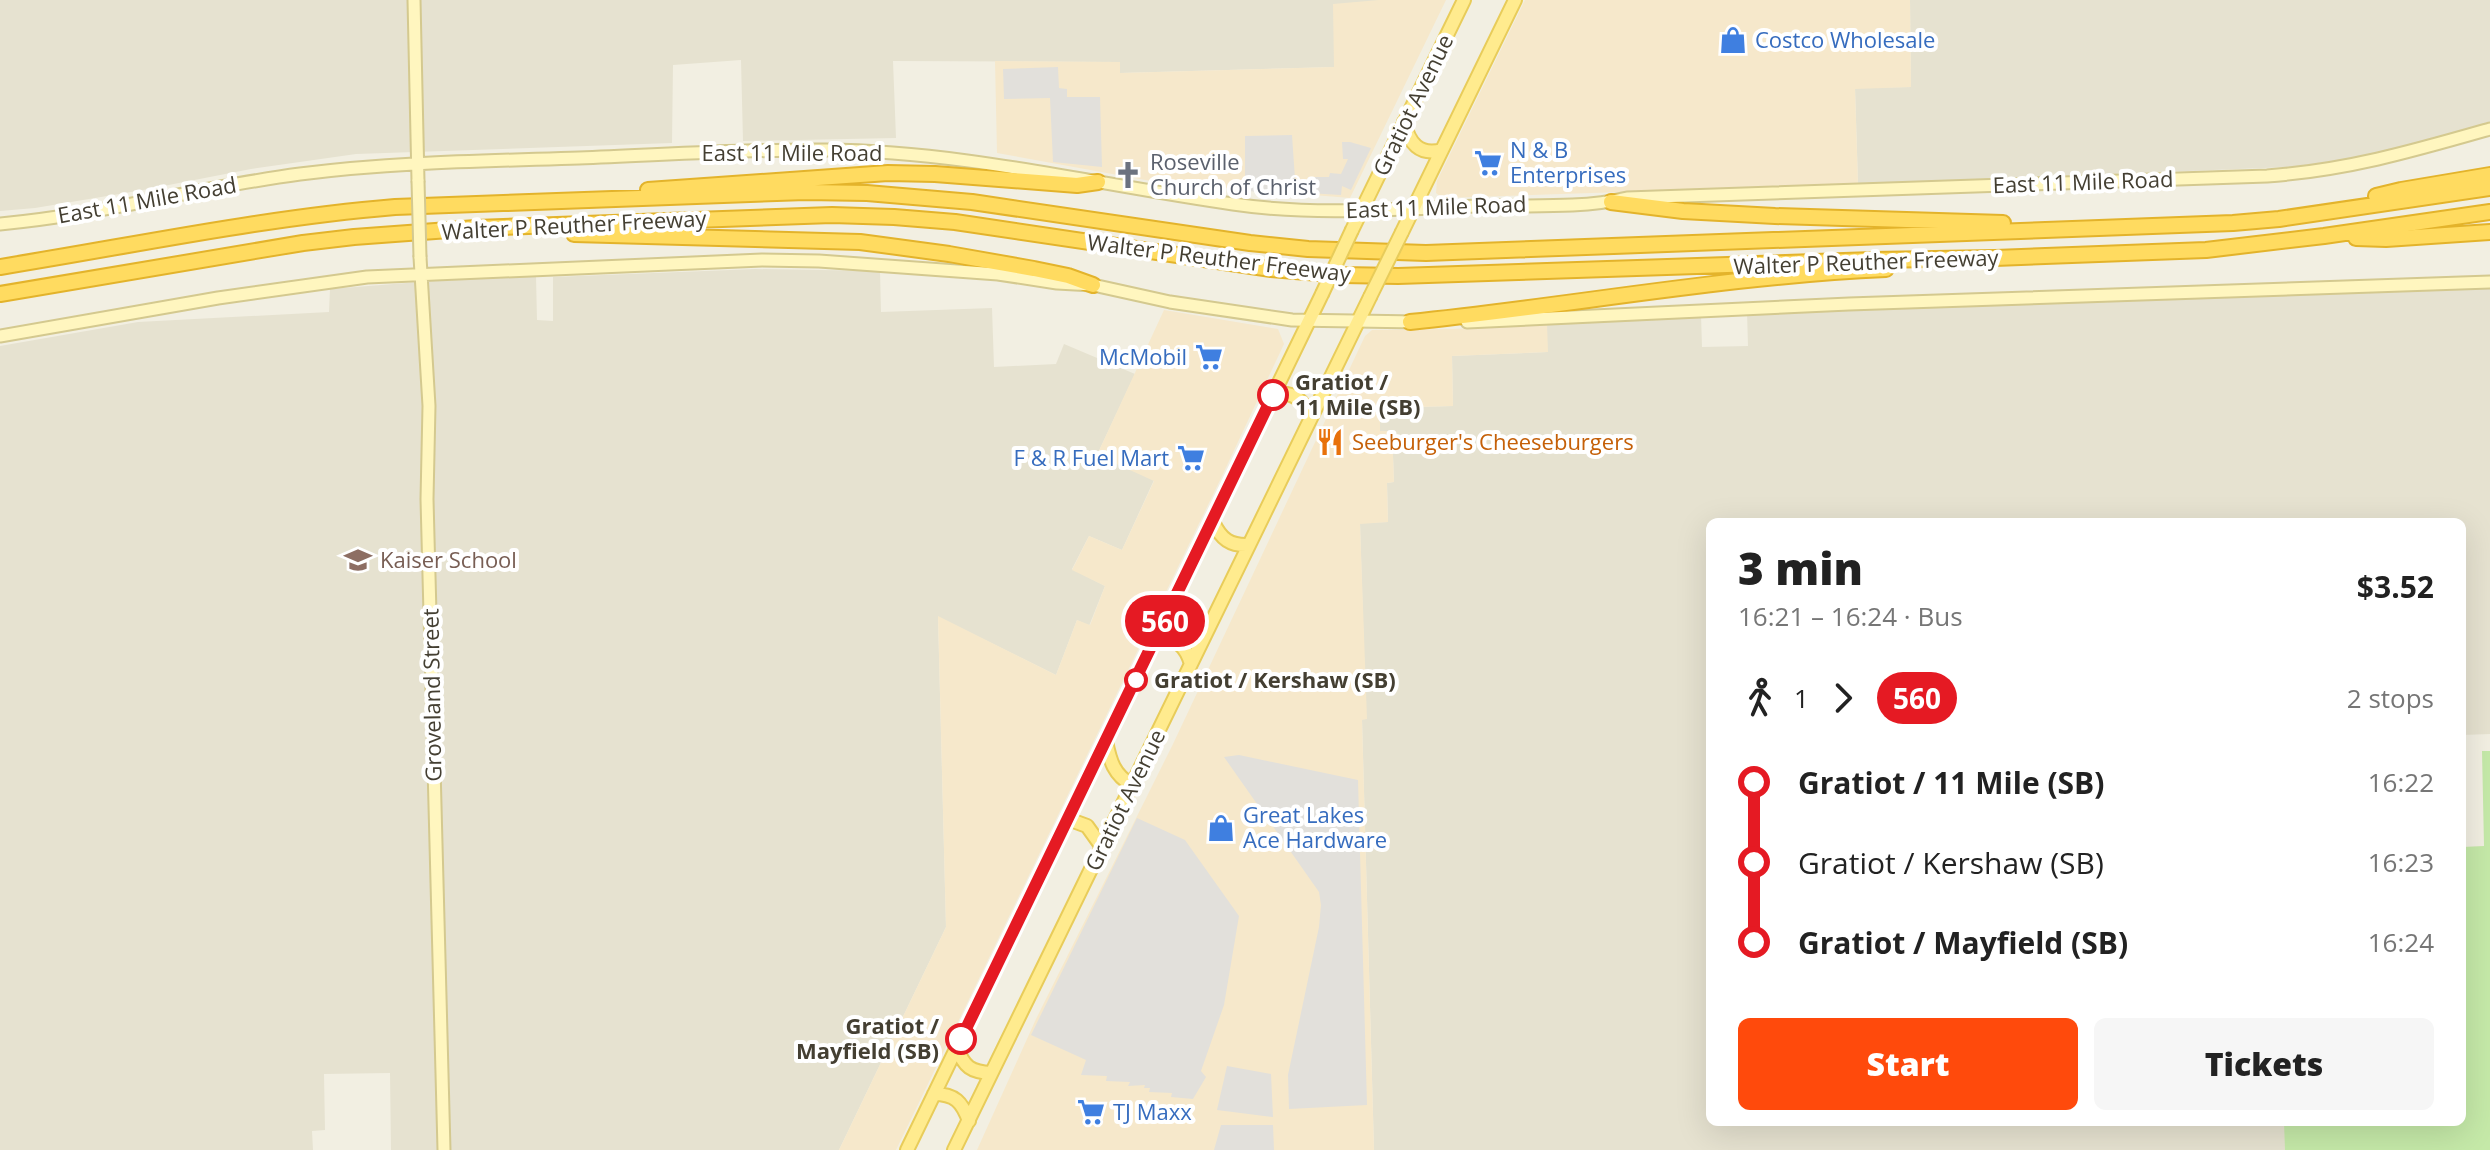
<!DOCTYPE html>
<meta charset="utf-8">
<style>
body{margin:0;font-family:"Open Sans",sans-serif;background:#f6f6f6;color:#222;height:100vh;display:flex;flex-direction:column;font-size:30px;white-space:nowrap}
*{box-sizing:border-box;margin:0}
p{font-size:26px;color:#767676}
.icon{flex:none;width:44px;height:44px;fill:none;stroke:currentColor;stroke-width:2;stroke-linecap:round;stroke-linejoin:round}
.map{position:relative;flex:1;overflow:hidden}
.drawer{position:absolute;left:1706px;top:518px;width:760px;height:608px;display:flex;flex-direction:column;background:#fff;border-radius:12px;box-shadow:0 8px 32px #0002}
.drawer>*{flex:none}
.badge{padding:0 16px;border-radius:26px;font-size:28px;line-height:52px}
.map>.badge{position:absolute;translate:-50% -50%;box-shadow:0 0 0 4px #fff}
.legs{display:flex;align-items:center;gap:12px;height:88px;padding:0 32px;font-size:26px}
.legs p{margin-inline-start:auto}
.headline{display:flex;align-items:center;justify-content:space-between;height:136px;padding:0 32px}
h1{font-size:44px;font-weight:800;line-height:60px}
.cta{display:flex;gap:16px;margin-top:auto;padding:16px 32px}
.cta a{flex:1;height:92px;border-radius:12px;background:#ff4a0c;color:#fff;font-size:32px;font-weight:800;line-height:92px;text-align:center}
.cta a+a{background:#f6f6f6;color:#222}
ul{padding:0 32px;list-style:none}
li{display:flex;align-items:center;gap:28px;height:80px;font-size:30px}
li i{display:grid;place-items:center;width:12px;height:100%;margin:0 10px;background:currentColor}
li i::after{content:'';width:20px;height:20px;margin:-10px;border:6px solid;border-radius:50%;background:#fff}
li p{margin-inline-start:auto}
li:first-child i{background:linear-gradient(#0000 50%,currentColor 0)}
li:last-child i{background:linear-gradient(currentColor 50%,#0000 0)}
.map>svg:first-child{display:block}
.residential{fill:#e6e2d0}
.commercial{fill:#f6e8cb}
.green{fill:#c5e9a8}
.parking{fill:#e2e0db}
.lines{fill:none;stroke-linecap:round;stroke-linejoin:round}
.secondary-casing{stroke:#d4c98f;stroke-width:15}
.primary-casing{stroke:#e8cc5a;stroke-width:16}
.highway-casing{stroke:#e3b32b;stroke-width:18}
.secondary{stroke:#fff6bf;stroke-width:11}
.primary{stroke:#ffeb8e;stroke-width:12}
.highway{stroke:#ffdb60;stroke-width:14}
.secondary-bridge-casing{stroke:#d4c98f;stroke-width:15;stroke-linecap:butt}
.primary-bridge-casing{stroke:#e8cc5a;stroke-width:16;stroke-linecap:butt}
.secondary-bridge{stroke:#fff6bf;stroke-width:11}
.primary-bridge{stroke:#ffeb8e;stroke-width:12}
.line-1-casing{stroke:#fff;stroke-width:18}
.line-1{stroke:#e51a23;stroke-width:12}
.stop-1-dot{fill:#fff;stroke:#e51a23;stroke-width:4}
.labels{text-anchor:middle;stroke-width:8;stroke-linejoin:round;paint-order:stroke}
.shop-label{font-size:22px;fill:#366cbe;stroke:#fff;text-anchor:start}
.street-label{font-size:22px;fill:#443f32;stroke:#fff}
.worship-label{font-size:22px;fill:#5b616d;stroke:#fff;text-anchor:start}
.stop-label{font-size:22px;font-weight:bold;fill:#443f32;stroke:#fff;text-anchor:start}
.food-label{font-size:22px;fill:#c56008;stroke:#fff;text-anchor:start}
.education-label{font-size:22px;fill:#785e54;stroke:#fff;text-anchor:start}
</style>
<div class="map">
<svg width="2490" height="1150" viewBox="0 0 2490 1150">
<rect width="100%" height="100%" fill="#f2efe2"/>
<path class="residential" d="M 0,0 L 1379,0 L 1379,2 L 1335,67 L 1120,73 L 1119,62 L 893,61 L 896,138 L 743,141 L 741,60 L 673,65 L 672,143 L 356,154 L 251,169 L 143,190 L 35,208 L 0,211 Z
M 1910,0 L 2490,0 L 2490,123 L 2361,157 L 2291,167 L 1858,184 L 1855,88 L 1911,87 Z
M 755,269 L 880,271 L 881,312 L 992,308 L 994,367 L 1056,364 L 1064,344 L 1135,374 L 1097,455 L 1154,480 L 1122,550 L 1089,536 L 1072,569 L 1105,586 L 1089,626 L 1077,620 L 1056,675 L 938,617 L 946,927 L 839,1150 L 391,1150 L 390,1073 L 324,1074 L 325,1130 L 312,1131 L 313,1150 L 0,1150 L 0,346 L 138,322 L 329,312 L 330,289 L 432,281 L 536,276 L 537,320 L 553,321 L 553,277 Z
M 2490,286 L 2490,734 L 2462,735 L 2462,522 L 1710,522 L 1710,1122 L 2346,1122 L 2346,1150 L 1374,1150 L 1362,719 L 1366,719 L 1360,523 L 1388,522 L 1387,483 L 1394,482 L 1392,431 L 1380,432 L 1380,408 L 1453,406 L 1452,356 L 1547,352 L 1547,323 L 1701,315 L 1702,347 L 1748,346 L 1747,312 Z"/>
<path class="commercial" d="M 1379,0 L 1446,0 L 1350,198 L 1162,183 L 997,153 L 995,61 L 1120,62 L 1120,73 L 1334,67 L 1333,4 Z
M 1525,0 L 1910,0 L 1911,87 L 1855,89 L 1858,184 L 1442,198 L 1436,193 L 1437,181 Z
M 1164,310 L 1278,329 L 1284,344 L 1222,476 L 896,1150 L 839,1150 L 946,927 L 938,616 L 1056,675 L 1077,620 L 1090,625 L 1105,586 L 1072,570 L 1089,536 L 1122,550 L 1154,481 L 1097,455 Z
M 1547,323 L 1548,352 L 1452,356 L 1453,406 L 1380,408 L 1380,431 L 1392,431 L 1394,482 L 1387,483 L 1388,522 L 1360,524 L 1367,719 L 1362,720 L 1374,1150 L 977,1150 L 1036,1019 L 1173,744 L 1365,336 L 1372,330 L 1453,329 Z"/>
<path class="green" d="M 2482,751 L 2490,751 L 2490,1150 L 2285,1150 L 2284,1122 L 2462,1122 L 2462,847 L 2484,846 Z"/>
<path class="parking" d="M 1058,67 L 1059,88 L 1067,89 L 1067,97 L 1100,97 L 1102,167 L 1053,162 L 1050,98 L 1004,99 L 1003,69 Z
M 1292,135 L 1296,194 L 1245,191 L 1245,136 Z
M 1342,142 L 1350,142 L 1371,148 L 1351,190 L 1342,186 L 1341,195 L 1308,193 L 1308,177 L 1329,177 L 1330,173 L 1341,174 L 1348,159 L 1343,159 Z
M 1239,755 L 1358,780 L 1367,1105 L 1289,1109 L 1288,1075 L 1319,927 L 1321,905 L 1319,892 L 1224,757 Z
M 1137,818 L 1185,840 L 1239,916 L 1224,1005 L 1201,1071 L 1206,1077 L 1193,1099 L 1171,1097 L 1172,1093 L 1149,1092 L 1150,1088 L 1144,1088 L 1145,1085 L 1128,1086 L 1130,1082 L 1106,1081 L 1107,1076 L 1081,1075 L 1086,1060 L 1031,1035 Z
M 1227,1066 L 1271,1074 L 1273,1117 L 1217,1110 Z
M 1221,1125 L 1273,1125 L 1274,1150 L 1214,1150 Z"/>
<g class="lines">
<g class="secondary-casing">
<path id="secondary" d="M 414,0 L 418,181
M 0,224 C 101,215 200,187 300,174 C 393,162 486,161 579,158 C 661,155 744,149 826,150 C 963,151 1098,185 1233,204 C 1314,216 1398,209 1479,206 C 1528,205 1580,209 1627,198 L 2267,176 C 2348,170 2413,151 2490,129
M 420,257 L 429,406 L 427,499 L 444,1150
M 1467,322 L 1849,304 L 2490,282
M 0,336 L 218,298 L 367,277 L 762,260 L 819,261 L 998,274 L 1057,283 L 1093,285 L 1170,302 L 1292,320 L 1418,322"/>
</g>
<g class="primary-casing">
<path id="primary" d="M 1404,122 C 1409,143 1419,156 1442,150
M 1352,230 L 1464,0
M 1402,232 L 1515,0
M 1273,395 C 1293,390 1305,400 1310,419
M 1213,522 C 1221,539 1230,546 1249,545
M 1157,636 C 1176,638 1186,646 1191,664
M 1106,741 C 1110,761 1114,775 1132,785
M 1068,819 L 1087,826 L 1102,847
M 957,1048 C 964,1067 971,1072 991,1073
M 934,1094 C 955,1094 962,1102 969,1121
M 907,1150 L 1322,294
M 954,1150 L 1370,297"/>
</g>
<g class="highway-casing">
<path id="highway" d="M 648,190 L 888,173 L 935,174 L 1077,185 L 1098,182
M 2376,196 L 2401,190 L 2490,175
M 1611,202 L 1683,211 L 1775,216 L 2003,223
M 574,234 L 860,242 L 949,254 L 1034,269 L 1068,276 L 1093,285
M 2356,238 L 2386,239 L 2490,232
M 0,267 C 131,246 262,218 395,207 L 806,192 L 867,193 L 972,202 L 1250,243 L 1308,249 L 1426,253 L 2233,223 L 2279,219 L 2490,188
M 0,294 L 303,243 L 354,237 L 476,228 L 832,215 L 894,217 L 955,222 L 1271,269 L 1343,275 L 1398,276 L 1873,260 L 1995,258 L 2206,250 L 2324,236 L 2490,212
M 1410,322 C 1569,306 1726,276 1886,269"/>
</g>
<use href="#secondary" class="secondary"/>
<use href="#primary" class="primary"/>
<use href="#highway" class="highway"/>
<g class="secondary-bridge-casing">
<path id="secondary-bridge" d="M 418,181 L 420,257"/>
</g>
<g class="primary-bridge-casing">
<path id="primary-bridge" d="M 1322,294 L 1352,230
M 1370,297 L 1402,232"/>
</g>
<use href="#secondary-bridge" class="secondary-bridge"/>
<use href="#primary-bridge" class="primary-bridge"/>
</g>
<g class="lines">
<g class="line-1-casing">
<path id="line-1" d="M 961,1039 L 1273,395"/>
</g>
<use href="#line-1" class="line-1"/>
</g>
<defs>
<g id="shop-bare" transform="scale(2.16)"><path d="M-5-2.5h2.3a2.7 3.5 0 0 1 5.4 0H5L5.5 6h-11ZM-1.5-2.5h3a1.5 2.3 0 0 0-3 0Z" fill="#3f7fe0" stroke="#fff" stroke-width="2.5" paint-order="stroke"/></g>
<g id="supermarket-bare" transform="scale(2.16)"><path d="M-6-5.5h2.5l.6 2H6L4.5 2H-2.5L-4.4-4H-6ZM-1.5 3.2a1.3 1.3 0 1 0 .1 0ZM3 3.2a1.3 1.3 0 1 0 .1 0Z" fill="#3f7fe0" stroke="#fff" stroke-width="2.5" paint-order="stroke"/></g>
<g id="church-bare" transform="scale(2.16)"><path d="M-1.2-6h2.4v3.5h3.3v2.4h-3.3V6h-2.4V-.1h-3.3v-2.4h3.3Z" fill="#6b7280" stroke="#fff" stroke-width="2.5" paint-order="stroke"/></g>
<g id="restaurant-bare" transform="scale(2.16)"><path d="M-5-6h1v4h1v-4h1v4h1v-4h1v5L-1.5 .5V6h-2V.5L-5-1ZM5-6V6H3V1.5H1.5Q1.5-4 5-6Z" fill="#e8710a" stroke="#fff" stroke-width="2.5" paint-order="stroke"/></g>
<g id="school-bare" transform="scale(2.16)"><path d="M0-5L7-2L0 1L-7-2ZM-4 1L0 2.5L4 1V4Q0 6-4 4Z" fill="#8d6e63" stroke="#fff" stroke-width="2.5" paint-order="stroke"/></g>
</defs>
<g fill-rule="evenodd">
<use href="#shop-bare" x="1733" y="40"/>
<use href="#supermarket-bare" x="1488" y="163"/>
<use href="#church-bare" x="1128" y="175"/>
<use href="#supermarket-bare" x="1209" y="357"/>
<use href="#restaurant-bare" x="1330" y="442"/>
<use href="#supermarket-bare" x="1191" y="458"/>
<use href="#school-bare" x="358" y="560"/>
<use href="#shop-bare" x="1221" y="828"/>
<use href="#supermarket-bare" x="1091" y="1112"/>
</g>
<g class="stop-1-dot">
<circle cx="1273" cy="395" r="14"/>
<circle cx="1136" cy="680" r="10"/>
<circle cx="961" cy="1039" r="14"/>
</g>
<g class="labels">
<g class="shop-label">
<text x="1755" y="48">Costco Wholesale</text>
<text x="1510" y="158">N &amp; B<tspan x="1510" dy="25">Enterprises</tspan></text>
<text x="1187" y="365" text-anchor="end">McMobil</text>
<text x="1169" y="466" text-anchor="end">F &amp; R Fuel Mart</text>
<text x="1243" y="823">Great Lakes<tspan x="1243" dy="25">Ace Hardware</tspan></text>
<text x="1113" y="1120">TJ Maxx</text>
</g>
<g class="street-label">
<text transform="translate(1413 105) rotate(-64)" y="8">Gratiot Avenue</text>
<text x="792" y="161">East 11 Mile Road</text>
<text transform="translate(2083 182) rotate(-2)" y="8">East 11 Mile Road</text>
<text transform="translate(147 200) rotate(-10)" y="8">East 11 Mile Road</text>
<text transform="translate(1436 207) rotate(-2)" y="8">East 11 Mile Road</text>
<text transform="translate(574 225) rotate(-3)" y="8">Walter P Reuther Freeway</text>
<text transform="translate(1219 258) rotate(7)" y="8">Walter P Reuther Freeway</text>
<text transform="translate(1866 262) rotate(-2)" y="8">Walter P Reuther Freeway</text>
<text transform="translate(432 695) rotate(-91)" y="8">Groveland Street</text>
<text transform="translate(1125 800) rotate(-64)" y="8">Gratiot Avenue</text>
</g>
<g class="worship-label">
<text x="1150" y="170">Roseville<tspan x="1150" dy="25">Church of Christ</tspan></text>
</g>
<g class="stop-label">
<text x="1295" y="390">Gratiot /<tspan x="1295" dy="25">11 Mile (SB)</tspan></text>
<text x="1154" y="688">Gratiot / Kershaw (SB)</text>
<text x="939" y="1034" text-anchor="end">Gratiot /<tspan x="939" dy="25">Mayfield (SB)</tspan></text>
</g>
<g class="food-label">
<text x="1352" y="450">Seeburger's Cheeseburgers</text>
</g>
<g class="education-label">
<text x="380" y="568">Kaiser School</text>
</g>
</g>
</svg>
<b class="badge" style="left:1165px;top:621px;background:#e51a23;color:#fff">560</b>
<section class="drawer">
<div class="headline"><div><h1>3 min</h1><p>16:21 – 16:24 · Bus</p></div><b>$3.52</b></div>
<div class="legs"><svg class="icon" aria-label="walk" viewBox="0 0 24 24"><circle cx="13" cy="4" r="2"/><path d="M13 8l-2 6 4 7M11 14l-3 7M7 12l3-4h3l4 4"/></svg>1<svg class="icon" aria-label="forward" viewBox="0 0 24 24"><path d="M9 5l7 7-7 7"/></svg><b class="badge" style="background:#e51a23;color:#fff">560</b><p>2 stops</p></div>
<ul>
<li><i style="color:#e51a23"></i><b>Gratiot / 11 Mile (SB)</b><p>16:22</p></li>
<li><i style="color:#e51a23"></i><span>Gratiot / Kershaw (SB)</span><p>16:23</p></li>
<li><i style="color:#e51a23"></i><b>Gratiot / Mayfield (SB)</b><p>16:24</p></li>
</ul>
<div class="cta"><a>Start</a><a>Tickets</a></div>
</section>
</div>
